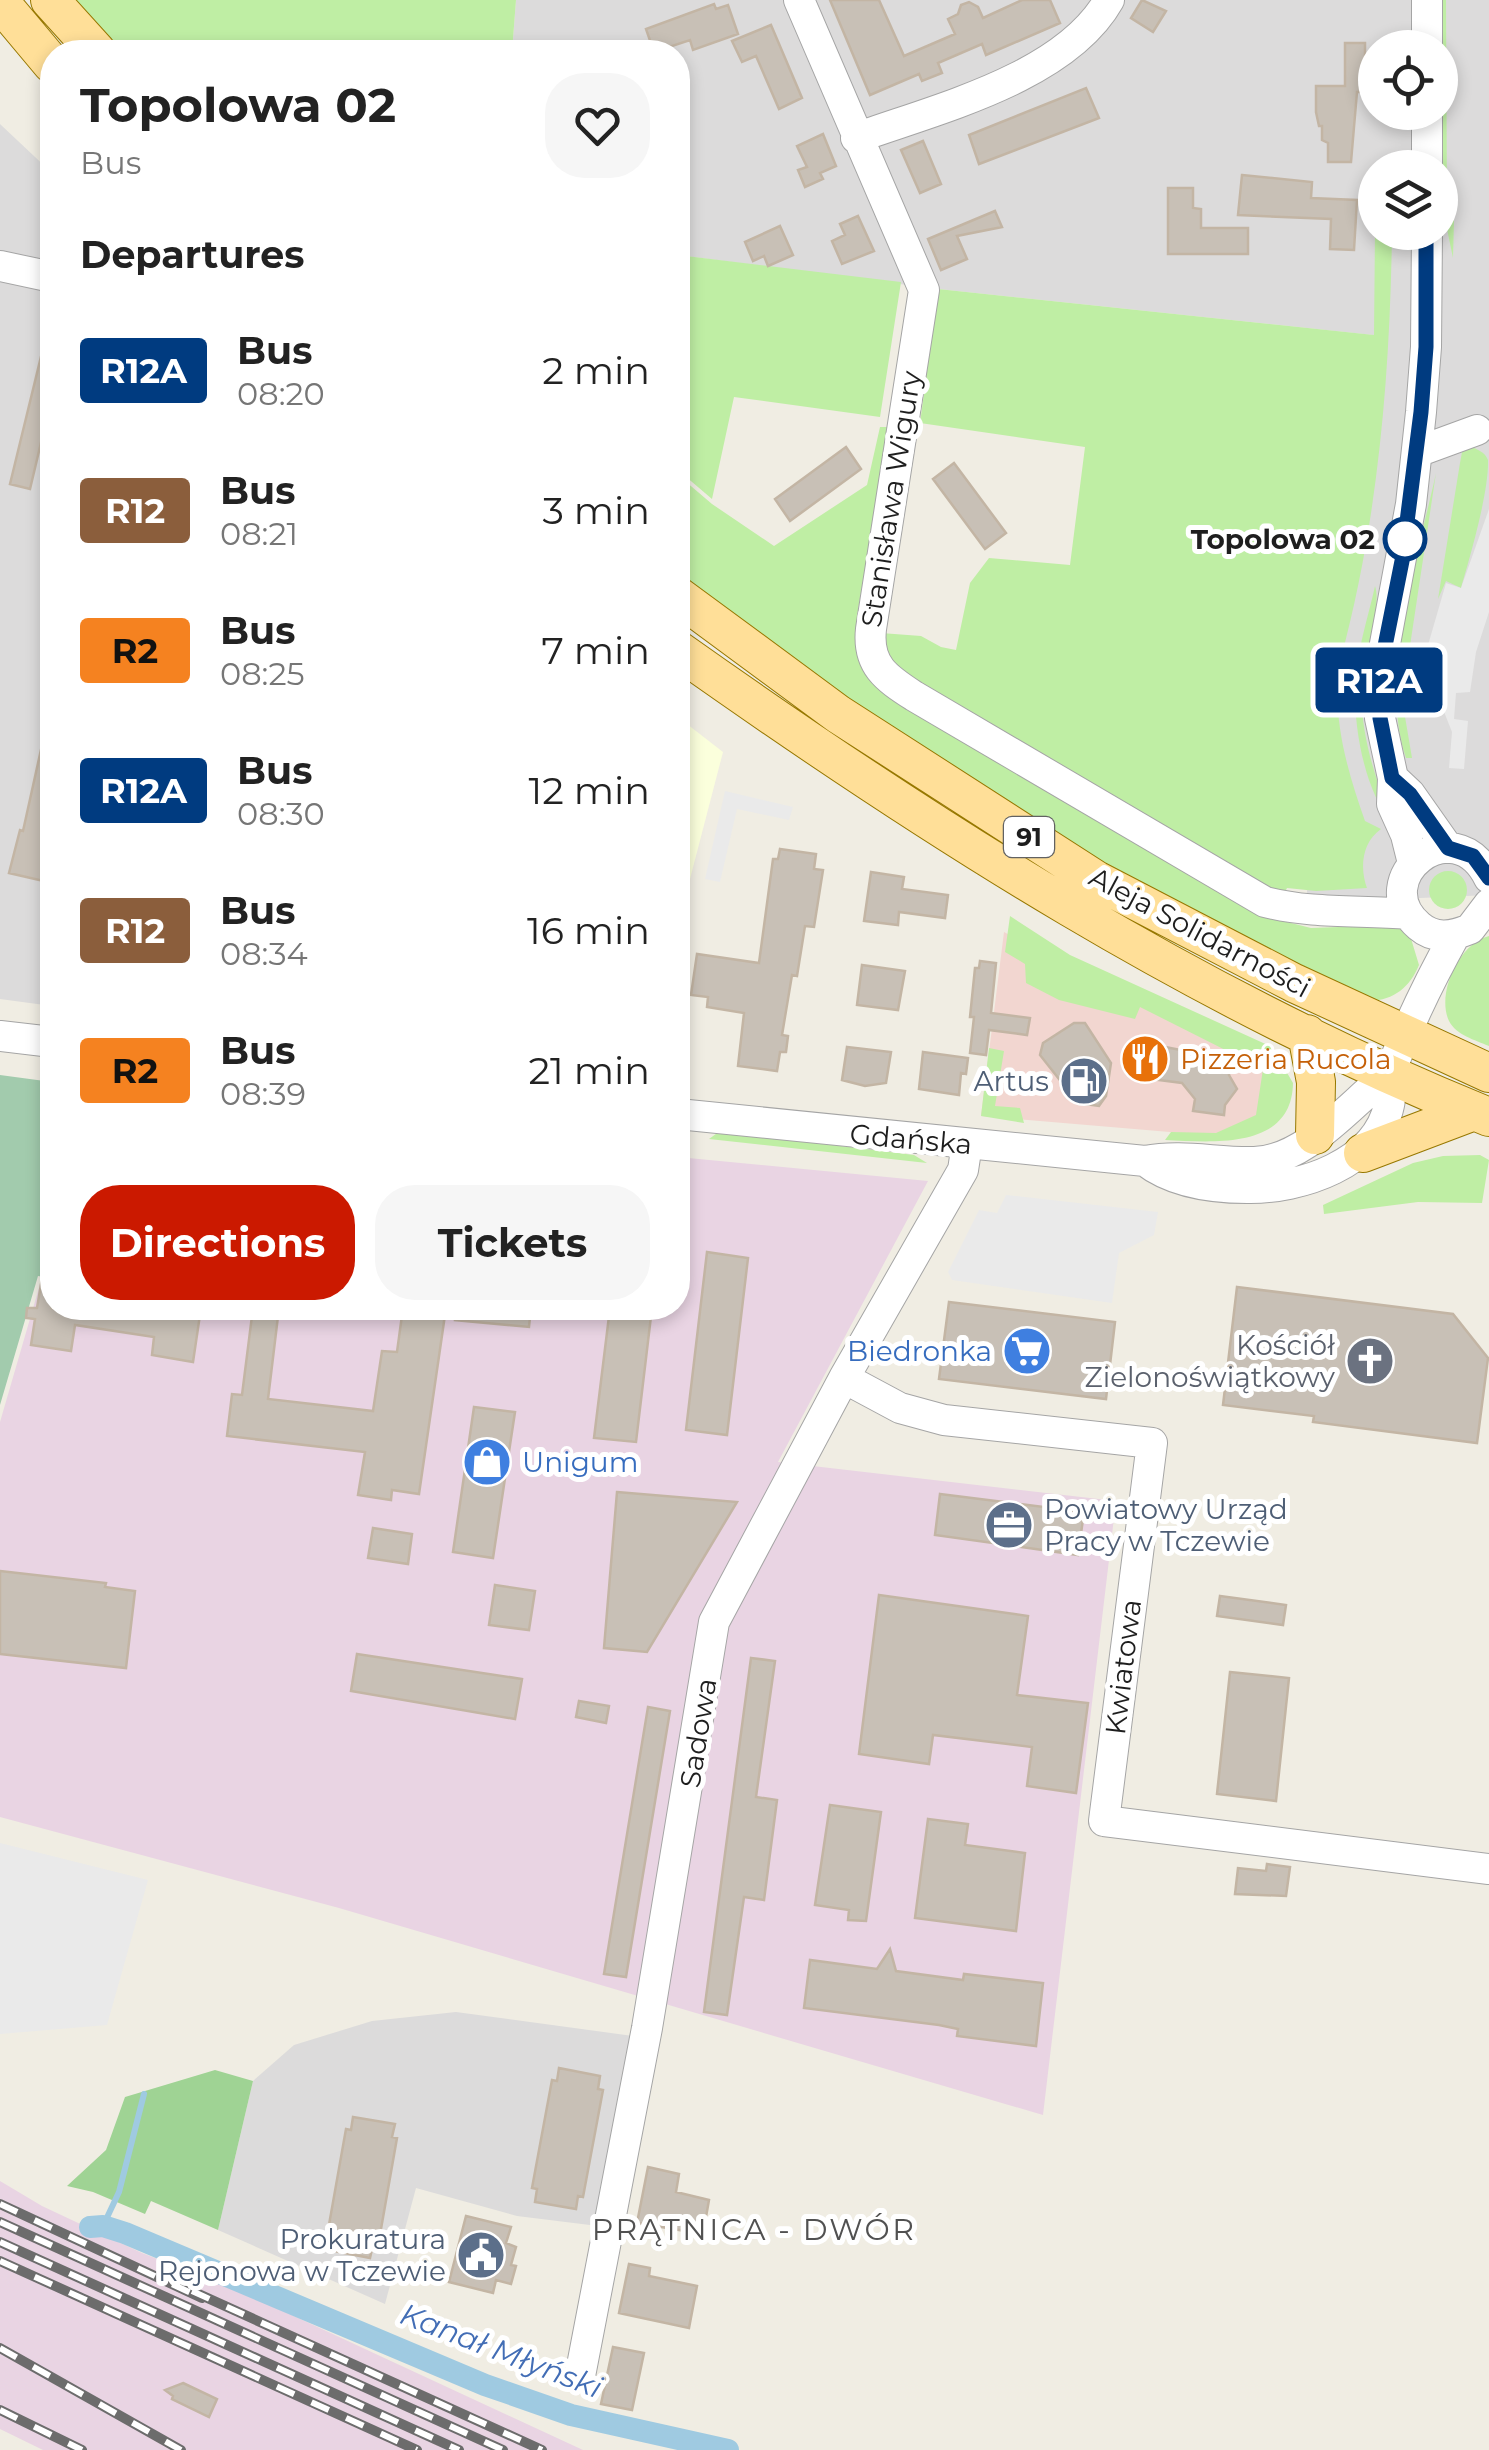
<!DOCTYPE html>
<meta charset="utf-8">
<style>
body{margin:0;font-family:Montserrat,sans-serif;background:#f6f6f6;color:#222;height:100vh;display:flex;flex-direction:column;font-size:38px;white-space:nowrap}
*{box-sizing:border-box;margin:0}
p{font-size:32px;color:#767676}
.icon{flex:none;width:55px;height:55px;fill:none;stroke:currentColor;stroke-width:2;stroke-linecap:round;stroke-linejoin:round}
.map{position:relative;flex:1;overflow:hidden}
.sheet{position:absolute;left:40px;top:40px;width:650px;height:1280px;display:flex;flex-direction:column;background:#fff;border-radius:40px;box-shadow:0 5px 15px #0003}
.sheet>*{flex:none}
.badge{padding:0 20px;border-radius:8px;font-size:35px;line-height:65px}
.tools{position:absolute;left:1358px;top:30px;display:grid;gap:20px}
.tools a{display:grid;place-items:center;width:100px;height:100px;border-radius:50%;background:#fff;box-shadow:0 5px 15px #0003;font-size:50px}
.map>.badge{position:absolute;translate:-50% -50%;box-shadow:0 0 0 5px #fff}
h2{padding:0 40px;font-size:38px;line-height:90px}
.round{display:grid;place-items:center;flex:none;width:105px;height:105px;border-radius:40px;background:#f6f6f6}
.overview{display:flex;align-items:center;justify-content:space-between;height:170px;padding:0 40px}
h1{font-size:48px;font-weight:700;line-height:75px}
.button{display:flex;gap:20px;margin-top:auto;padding:20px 40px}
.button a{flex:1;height:115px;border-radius:40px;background:#cb1900;color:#fff;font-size:40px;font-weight:700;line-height:115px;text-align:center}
.button a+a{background:#f6f6f6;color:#222}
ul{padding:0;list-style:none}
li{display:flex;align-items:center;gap:30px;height:140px;padding:0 40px}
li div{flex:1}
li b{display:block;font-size:38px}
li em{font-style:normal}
li .badge{min-width:110px;font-weight:700;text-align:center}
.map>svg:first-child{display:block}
.residential{fill:#dcdbdb;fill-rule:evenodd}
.commercial{fill:#f2d6d0}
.industrial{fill:#e9d4e3}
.education{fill:#fbffdc}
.grass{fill:#bfeea4}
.forest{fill:#9fd394}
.cemetery{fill:#a2cbad}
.parking{fill:#eaeaea}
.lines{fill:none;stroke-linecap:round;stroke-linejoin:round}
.stream{stroke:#9fcae1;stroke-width:6}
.canal{stroke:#9fcae1;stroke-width:22}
.building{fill:#c8c0b6;stroke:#c3b5a4;stroke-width:2.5}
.minor-casing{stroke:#a5a5a5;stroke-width:32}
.major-casing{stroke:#977800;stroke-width:40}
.minor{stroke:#fff;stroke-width:30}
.major{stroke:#ffdf98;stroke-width:38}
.rail-casing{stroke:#6c6c6c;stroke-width:10}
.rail{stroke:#fff;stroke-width:6;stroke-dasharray:19;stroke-linecap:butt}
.line-casing{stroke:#fff;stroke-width:22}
.line{stroke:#003b80;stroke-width:15}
.stop-dot{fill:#fff;stroke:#003b80;stroke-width:5}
.labels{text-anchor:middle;stroke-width:10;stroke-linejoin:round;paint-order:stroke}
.shield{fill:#fff;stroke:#626262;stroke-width:2.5}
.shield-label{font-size:25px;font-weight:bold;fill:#1e1e1e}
.street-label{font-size:28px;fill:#1e1e1e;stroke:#fff}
.stop-label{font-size:28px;font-weight:bold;fill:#1e1e1e;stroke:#fff;text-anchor:end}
.food-label{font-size:28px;fill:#c56008;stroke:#fff;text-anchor:start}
.service-label{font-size:28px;fill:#4e5e75;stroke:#fff;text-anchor:end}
.worship-label{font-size:28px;fill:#5b616d;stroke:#fff;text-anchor:end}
.shop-label{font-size:28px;fill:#366cbe;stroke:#fff;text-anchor:end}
.neighbourhood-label{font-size:30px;letter-spacing:2.5px;fill:#515151;stroke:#fff}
.water-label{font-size:30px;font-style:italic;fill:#426db5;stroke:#fff}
</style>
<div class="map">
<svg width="1489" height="2450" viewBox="0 0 1489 2450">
<rect width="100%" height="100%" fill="#f0ede3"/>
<path class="residential" d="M 516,0 L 1489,0 L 1489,895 L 1306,903 L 1334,579 L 1373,335 L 938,289 L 678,255 L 678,52 L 512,52 ZM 1375,48 L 1440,48 L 1440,112 L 1375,112 ZM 1375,168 L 1440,168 L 1440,232 L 1375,232 Z
M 0,124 L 52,173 L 52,1006 L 0,999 Z
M 456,2012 L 633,2036 L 598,2226 L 517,2216 L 416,2188 L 385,2304 L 218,2230 L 253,2081 L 294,2045 L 372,2021 Z"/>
<path class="commercial" d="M 1004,932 L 1265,1070 L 1261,1116 L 1217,1136 L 981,1116 Z"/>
<path class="industrial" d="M 678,1157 L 928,1181 L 778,1462 L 1116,1501 L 1043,2115 L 339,1908 L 0,1817 L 0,1422 L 52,1243 L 52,1308 L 678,1308 Z
M 0,2181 L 42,2206 L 142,2253 L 238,2290 L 583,2450 L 43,2450 L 0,2429 Z"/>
<path class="education" d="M 678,717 L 723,752 L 678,925 Z"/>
<path class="grass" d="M 76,0 L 516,0 L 512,52 L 120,52 Z
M 1441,0 L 1446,0 L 1447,211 L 1454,221 L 1453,258 L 1440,195 Z
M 1375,232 L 1392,233 C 1390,376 1378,520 1341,658 L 1327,658 L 1322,714 L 1329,662 L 1349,666 L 1345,675 L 1338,674 C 1334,725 1348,773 1365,821 L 1381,829 C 1361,843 1360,869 1367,888 L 1316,891 L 1287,888 L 1285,892 L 1268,888 L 933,695 L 882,656 L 881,633 L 921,636 L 941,647 L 956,650 L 970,583 L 989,558 L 1070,565 L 1085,447 L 920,423 L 938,289 L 1374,335 Z
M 678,255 L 901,282 L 880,417 L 734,397 L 712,499 L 678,470 Z
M 880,427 L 889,427 L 857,616 L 861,659 L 1279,920 L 1311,928 L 1394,925 L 1409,932 L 1419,965 C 1410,987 1394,1000 1370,1001 C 1250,941 1130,881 1016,810 C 900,738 789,659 678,580 L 678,475 L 712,504 L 774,546 L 867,485 Z
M 1469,446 C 1477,449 1485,452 1488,460 C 1489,492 1470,557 1461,588 L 1446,581 L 1438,599 L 1460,463 L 1463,447 Z
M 1436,473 L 1402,699 L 1412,758 L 1406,758 C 1378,675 1418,557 1436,473 Z
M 1375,586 C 1382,605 1364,658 1362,684 C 1359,734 1376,780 1394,827 C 1365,792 1354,731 1355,686 C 1356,653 1368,618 1375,586 Z
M1429 890a19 19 0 1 1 38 0a19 19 0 1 1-38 0Z
M 1010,916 L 1070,955 L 1272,1047 L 1293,1083 C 1292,1151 1211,1142 1165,1140 L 1171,1132 L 1216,1133 L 1256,1115 L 1263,1069 L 1140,1007 L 1135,1019 L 1059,1000 L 1026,983 L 1025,964 L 1005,952 Z
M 1489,936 L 1489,1046 C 1475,1040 1456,1035 1449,1021 C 1436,994 1459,943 1489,936 Z
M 989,1048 L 1004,1051 L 995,1106 L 1020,1108 L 1024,1123 L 981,1116 Z
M 720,1131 L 914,1155 L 927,1163 L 709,1139 Z
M 1480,1155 L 1489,1160 L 1482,1203 L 1418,1202 L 1324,1214 L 1323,1205 L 1413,1163 L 1443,1156 Z"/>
<path class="forest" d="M 215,2070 L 253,2081 L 218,2230 L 151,2201 L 145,2214 L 93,2192 L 67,2186 L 106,2150 L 125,2097 Z"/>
<path class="cemetery" d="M 0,1075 L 52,1082 L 52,1246 L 44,1277 L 38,1276 L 0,1405 Z"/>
<path class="parking" d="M 1489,509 L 1489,612 L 1476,652 L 1470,692 L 1456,693 L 1454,719 L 1468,721 L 1464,769 L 1449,768 L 1452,732 L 1437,694 L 1421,690 L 1424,659 L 1446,583 L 1461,588 Z
M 725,791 L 793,807 L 789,820 L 737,809 L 720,882 L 705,879 Z
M 1006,1195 L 1158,1212 L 1154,1235 L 1119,1253 L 1112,1303 L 952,1280 L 948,1272 L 979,1210 L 997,1213 Z
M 0,1843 L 148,1880 L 107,2025 L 0,2034 Z"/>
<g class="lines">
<path class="stream" d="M 103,2226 L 119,2192 L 144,2094"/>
<path class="canal" d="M 90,2227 L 103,2226 L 125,2233 L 485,2385 L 571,2415 L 728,2450"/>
</g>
<path class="building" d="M 830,0 L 879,0 L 904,56 L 955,34 L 948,19 L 958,14 L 961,5 L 969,2 L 978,7 L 983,18 L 1022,0 L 1050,0 L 1060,23 L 986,55 L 982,44 L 938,63 L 942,73 L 922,81 L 919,74 L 870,95 Z
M 1142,0 L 1166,11 L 1153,32 L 1131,18 Z
M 714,4 L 716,9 L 728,5 L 738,34 L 693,50 L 690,40 L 654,52 L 646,29 Z
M 771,25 L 802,98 L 779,109 L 756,56 L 742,62 L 732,41 Z
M 1345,43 L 1365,43 L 1365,92 L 1357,92 L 1351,162 L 1328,162 L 1328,143 L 1322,140 L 1322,126 L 1319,126 L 1316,112 L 1316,86 L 1345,86 Z
M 1086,88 L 1099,118 L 979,164 L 969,135 Z
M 823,134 L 836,166 L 820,173 L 823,179 L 805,187 L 798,170 L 807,167 L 797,146 Z
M 923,141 L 941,184 L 920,193 L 901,150 Z
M 1242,175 L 1312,182 L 1311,198 L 1357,200 L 1354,250 L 1330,249 L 1331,219 L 1238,215 Z
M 1168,188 L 1193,188 L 1193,208 L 1201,209 L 1201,228 L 1248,228 L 1248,254 L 1168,254 Z
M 995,211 L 1002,227 L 957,236 L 967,259 L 941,270 L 928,239 Z
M 858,216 L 874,251 L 842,264 L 832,241 L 845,235 L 840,224 Z
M 780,226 L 793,255 L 768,266 L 764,256 L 753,261 L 745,242 Z
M 46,336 L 52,336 L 52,396 L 30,489 L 10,484 Z
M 846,447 L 861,469 L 790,521 L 775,499 Z
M 954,463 L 1006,533 L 985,549 L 933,479 Z
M 46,727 L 52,728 L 52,883 L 9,873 L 20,830 L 23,831 Z
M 780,849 L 816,854 L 814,869 L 823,870 L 814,927 L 805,926 L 797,976 L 792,975 L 782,1035 L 788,1036 L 786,1052 L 780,1052 L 777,1071 L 738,1066 L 744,1013 L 707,1007 L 708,997 L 691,995 L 697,954 L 759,963 L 773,859 L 778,859 Z
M 871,872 L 904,877 L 902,889 L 948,895 L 945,918 L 899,912 L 898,925 L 864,921 Z
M 980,961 L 996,963 L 991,1013 L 1030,1018 L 1027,1035 L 989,1030 L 986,1055 L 970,1053 L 974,1017 L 970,1017 L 975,968 L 979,968 Z
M 862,965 L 905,971 L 898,1010 L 857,1005 Z
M 1074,1023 L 1085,1023 L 1111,1063 L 1106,1096 L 1099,1106 L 1078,1103 L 1040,1055 L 1043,1043 Z
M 1140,1042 L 1211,1056 L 1210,1063 L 1230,1065 L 1229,1075 L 1237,1089 L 1225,1105 L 1224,1115 L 1193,1111 L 1195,1099 L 1182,1083 L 1135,1077 Z
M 847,1047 L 891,1052 L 886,1083 L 865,1086 L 842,1080 Z
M 923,1052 L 968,1058 L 966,1074 L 961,1073 L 959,1095 L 919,1089 Z
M 707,1252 L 748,1258 L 727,1435 L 686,1430 Z
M 43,1272 L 52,1273 L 52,1308 L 201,1308 L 193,1362 L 152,1355 L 154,1337 L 75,1325 L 71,1351 L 31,1345 L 35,1319 L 26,1318 L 27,1308 L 37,1308 Z
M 1237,1287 L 1453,1314 L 1488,1358 L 1477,1443 L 1313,1422 L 1314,1416 L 1223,1405 Z
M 949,1302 L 1115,1322 L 1106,1399 L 939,1379 Z
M 253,1308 L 279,1308 L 268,1399 L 373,1411 L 382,1351 L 397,1352 L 403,1308 L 446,1308 L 419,1494 L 392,1490 L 391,1500 L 358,1495 L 365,1452 L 227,1436 L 232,1394 L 242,1395 Z
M 456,1308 L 531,1308 L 529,1327 L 455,1320 Z
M 610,1308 L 652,1308 L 636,1442 L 594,1438 Z
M 474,1407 L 515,1412 L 493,1558 L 453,1552 Z
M 617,1492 L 737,1502 L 647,1652 L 604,1648 Z
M 940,1494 L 1084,1512 L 1078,1555 L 935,1535 Z
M 373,1528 L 412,1534 L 408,1564 L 368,1558 Z
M 0,1571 L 106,1583 L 105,1587 L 135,1591 L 126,1668 L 0,1654 Z
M 495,1585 L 535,1591 L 529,1630 L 489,1625 Z
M 879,1595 L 1028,1616 L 1017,1695 L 1088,1703 L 1076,1793 L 1027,1786 L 1032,1747 L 933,1735 L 929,1764 L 859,1754 Z
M 1220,1596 L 1286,1605 L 1283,1625 L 1217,1616 Z
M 357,1654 L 522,1679 L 515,1719 L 351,1691 Z
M 751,1658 L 775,1661 L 756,1797 L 777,1800 L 764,1900 L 744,1897 L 727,2015 L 704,2012 Z
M 1230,1672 L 1289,1678 L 1276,1801 L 1217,1794 Z
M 579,1701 L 609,1706 L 606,1723 L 576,1717 Z
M 648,1707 L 670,1711 L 626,1977 L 604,1974 Z
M 830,1805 L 881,1812 L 866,1921 L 848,1920 L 849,1910 L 815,1905 Z
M 928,1819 L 968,1824 L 965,1845 L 1025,1853 L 1016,1931 L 915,1918 Z
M 1267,1864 L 1290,1867 L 1286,1896 L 1235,1894 L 1238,1868 L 1266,1871 Z
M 890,1949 L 896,1971 L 963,1980 L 964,1974 L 1043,1983 L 1036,2046 L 957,2036 L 958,2029 L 939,2025 L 804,2008 L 810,1960 L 877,1969 Z
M 559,2068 L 600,2076 L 598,2089 L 603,2090 L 583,2197 L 578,2196 L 576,2209 L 535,2202 L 537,2189 L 532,2188 L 552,2080 L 557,2081 Z
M 353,2117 L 395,2124 L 392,2137 L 397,2138 L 378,2246 L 373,2245 L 370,2258 L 329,2250 L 331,2237 L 327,2236 L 346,2129 L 351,2130 Z
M 648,2167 L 679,2174 L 676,2192 L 709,2200 L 703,2234 L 637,2223 Z
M 466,2216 L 511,2227 L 506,2243 L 516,2247 L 511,2265 L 516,2266 L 511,2284 L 496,2280 L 493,2293 L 449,2282 Z
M 629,2264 L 650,2268 L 649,2276 L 697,2286 L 689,2328 L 619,2313 Z
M 613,2347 L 644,2353 L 632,2410 L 601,2404 Z
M 183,2383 L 217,2399 L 209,2417 L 172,2399 L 173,2396 L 165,2390 Z"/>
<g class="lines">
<g class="minor-casing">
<path id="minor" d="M 799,0 L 924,290 L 871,629 C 867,665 886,678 914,696 L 1265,902 C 1312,914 1360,910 1408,914
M 1427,48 L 1427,0
M 856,138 C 936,109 1065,78 1109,0
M 1427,168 L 1427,112
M 0,266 L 52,277
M 1417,452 L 1477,430
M 1393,778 L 1410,794 L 1448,848
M 1413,863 L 1406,835 L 1392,804 L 1393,778 L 1380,718 L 1379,676 L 1411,504 L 1421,412 L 1426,347 L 1427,232
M 1489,878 C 1453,806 1365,880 1419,926 C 1435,940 1453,936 1470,929 L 1489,904
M 0,1036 L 52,1042
M 678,1114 L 1145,1161 C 1183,1154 1216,1163 1254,1162 C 1306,1161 1351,1103 1390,1073
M 1145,1161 C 1172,1182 1213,1188 1247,1188 C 1300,1189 1377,1164 1389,1105 C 1392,1093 1388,1080 1392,1067 C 1410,1021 1431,978 1455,935
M 844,1378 L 900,1408 L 944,1420 L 1152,1443 L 1104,1821 L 1489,1869
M 580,2376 L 647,2028 L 714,1622 L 844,1378 L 963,1170 L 967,1144"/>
</g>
<g class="major-casing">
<path id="major" d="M 50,0 L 97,52
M 0,2 L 52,64
M 678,596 L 838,714 L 1096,880 L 1294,983 L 1489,1073
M 678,650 C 932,830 1198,1000 1489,1117
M 1307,1034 L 1316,1082 L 1315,1135
M 1363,1153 L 1474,1111"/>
</g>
<use href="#minor" class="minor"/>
<use href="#major" class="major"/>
<g class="rail-casing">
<path id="rail" d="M 0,2204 L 202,2298
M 0,2222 L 503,2450
M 0,2242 L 459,2450
M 0,2261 L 417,2450
M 192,2291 L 542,2450
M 0,2348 L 181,2450
M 0,2410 L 82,2450"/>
</g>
<use href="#rail" class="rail"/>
</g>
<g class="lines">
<g class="line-casing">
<path id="line" d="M 1426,232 L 1426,347 L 1421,412 L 1402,561 L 1379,676 L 1380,718 L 1392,778 L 1410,794 L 1448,848 L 1473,856 L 1489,878"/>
</g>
<use href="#line" class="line"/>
</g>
<defs>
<g id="restaurant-disc" transform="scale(2.5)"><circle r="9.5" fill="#e8710a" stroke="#fff"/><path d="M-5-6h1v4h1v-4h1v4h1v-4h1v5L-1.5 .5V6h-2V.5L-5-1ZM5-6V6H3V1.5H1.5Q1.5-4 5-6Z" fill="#fff"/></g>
<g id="fuel-disc" transform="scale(2.5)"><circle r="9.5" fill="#5c6f8a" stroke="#fff"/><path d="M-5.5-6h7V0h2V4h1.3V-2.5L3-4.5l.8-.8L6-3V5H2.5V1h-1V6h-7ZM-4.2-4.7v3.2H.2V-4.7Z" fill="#fff"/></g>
<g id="supermarket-disc" transform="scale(2.5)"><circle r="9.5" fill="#3f7fe0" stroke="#fff"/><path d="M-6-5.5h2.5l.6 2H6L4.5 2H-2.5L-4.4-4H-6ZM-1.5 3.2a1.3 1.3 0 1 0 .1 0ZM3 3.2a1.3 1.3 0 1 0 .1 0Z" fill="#fff"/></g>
<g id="church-disc" transform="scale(2.5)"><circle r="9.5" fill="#6b7280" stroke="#fff"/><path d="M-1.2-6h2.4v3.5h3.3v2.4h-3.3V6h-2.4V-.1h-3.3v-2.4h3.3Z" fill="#fff"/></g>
<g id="shop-disc" transform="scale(2.5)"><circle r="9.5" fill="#3f7fe0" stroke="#fff"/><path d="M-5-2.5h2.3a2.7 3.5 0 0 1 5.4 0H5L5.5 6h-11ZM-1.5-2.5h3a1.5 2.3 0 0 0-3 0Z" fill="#fff"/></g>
<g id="office-disc" transform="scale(2.5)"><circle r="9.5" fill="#5c6f8a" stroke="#fff"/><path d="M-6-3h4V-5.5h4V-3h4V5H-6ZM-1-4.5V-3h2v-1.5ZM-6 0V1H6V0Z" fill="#fff"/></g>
<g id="civic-disc" transform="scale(2.5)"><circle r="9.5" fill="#5c6f8a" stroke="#fff"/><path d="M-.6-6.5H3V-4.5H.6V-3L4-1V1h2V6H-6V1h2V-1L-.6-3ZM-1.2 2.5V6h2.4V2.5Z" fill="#fff"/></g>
</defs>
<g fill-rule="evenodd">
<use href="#restaurant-disc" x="1145" y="1059"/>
<use href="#fuel-disc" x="1084" y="1081"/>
<use href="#supermarket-disc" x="1027" y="1351"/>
<use href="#church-disc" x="1370" y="1361"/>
<use href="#shop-disc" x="487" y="1462"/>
<use href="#office-disc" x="1009" y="1525"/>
<use href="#civic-disc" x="481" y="2255"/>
</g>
<circle class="stop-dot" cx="1405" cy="539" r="20"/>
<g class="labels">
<rect class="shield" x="1004" y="817" width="50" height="40" rx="8"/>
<g class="shield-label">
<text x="1029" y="846">91</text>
</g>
<g class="street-label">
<text transform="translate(891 499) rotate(-81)" y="10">Stanisława Wigury</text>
<text transform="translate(1200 932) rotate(28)" y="10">Aleja Solidarności</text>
<text transform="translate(911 1139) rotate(5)" y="10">Gdańska</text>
<text transform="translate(1123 1667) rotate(-83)" y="10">Kwiatowa</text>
<text transform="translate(698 1733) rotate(-81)" y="10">Sadowa</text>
</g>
<g class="stop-label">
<text x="1375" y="549">Topolowa 02</text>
</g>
<g class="food-label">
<text x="1180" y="1069">Pizzeria Rucola</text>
</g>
<g class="service-label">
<text x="1049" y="1091">Artus</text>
<text x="1044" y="1519" text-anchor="start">Powiatowy Urząd<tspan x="1044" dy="32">Pracy w Tczewie</tspan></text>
<text x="446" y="2249">Prokuratura<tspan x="446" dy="32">Rejonowa w Tczewie</tspan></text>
</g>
<g class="worship-label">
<text x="1335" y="1355">Kościół<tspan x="1335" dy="32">Zielonoświątkowy</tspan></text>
</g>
<g class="shop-label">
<text x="992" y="1361">Biedronka</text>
<text x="522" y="1472" text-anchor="start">Unigum</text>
</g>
<g class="neighbourhood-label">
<text x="754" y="2240">PRĄTNICA - DWÓR</text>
</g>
<g class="water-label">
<text transform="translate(501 2351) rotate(21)" y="10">Kanał Młyński</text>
</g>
</g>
</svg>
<div class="tools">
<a><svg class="icon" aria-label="locate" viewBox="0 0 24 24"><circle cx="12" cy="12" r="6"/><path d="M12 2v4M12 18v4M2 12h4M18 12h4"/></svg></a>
<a><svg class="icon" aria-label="layers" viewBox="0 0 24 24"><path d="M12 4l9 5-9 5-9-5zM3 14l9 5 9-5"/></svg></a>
</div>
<b class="badge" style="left:1379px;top:680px;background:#003b80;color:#fff">R12A</b>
<section class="sheet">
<div class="overview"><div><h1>Topolowa 02</h1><p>Bus</p></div><a class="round"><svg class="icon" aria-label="heart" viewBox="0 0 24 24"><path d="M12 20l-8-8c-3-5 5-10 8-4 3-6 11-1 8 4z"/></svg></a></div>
<h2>Departures</h2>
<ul>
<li><span class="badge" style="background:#003b80;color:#fff">R12A</span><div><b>Bus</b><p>08:20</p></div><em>2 min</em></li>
<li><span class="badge" style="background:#8b5e3c;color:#fff">R12</span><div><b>Bus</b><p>08:21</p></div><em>3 min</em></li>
<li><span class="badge" style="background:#f58220;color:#111">R2</span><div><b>Bus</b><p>08:25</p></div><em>7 min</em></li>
<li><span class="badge" style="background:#003b80;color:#fff">R12A</span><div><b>Bus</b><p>08:30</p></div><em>12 min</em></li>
<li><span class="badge" style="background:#8b5e3c;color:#fff">R12</span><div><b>Bus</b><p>08:34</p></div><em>16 min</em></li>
<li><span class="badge" style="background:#f58220;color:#111">R2</span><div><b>Bus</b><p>08:39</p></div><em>21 min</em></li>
</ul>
<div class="button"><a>Directions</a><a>Tickets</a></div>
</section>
</div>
